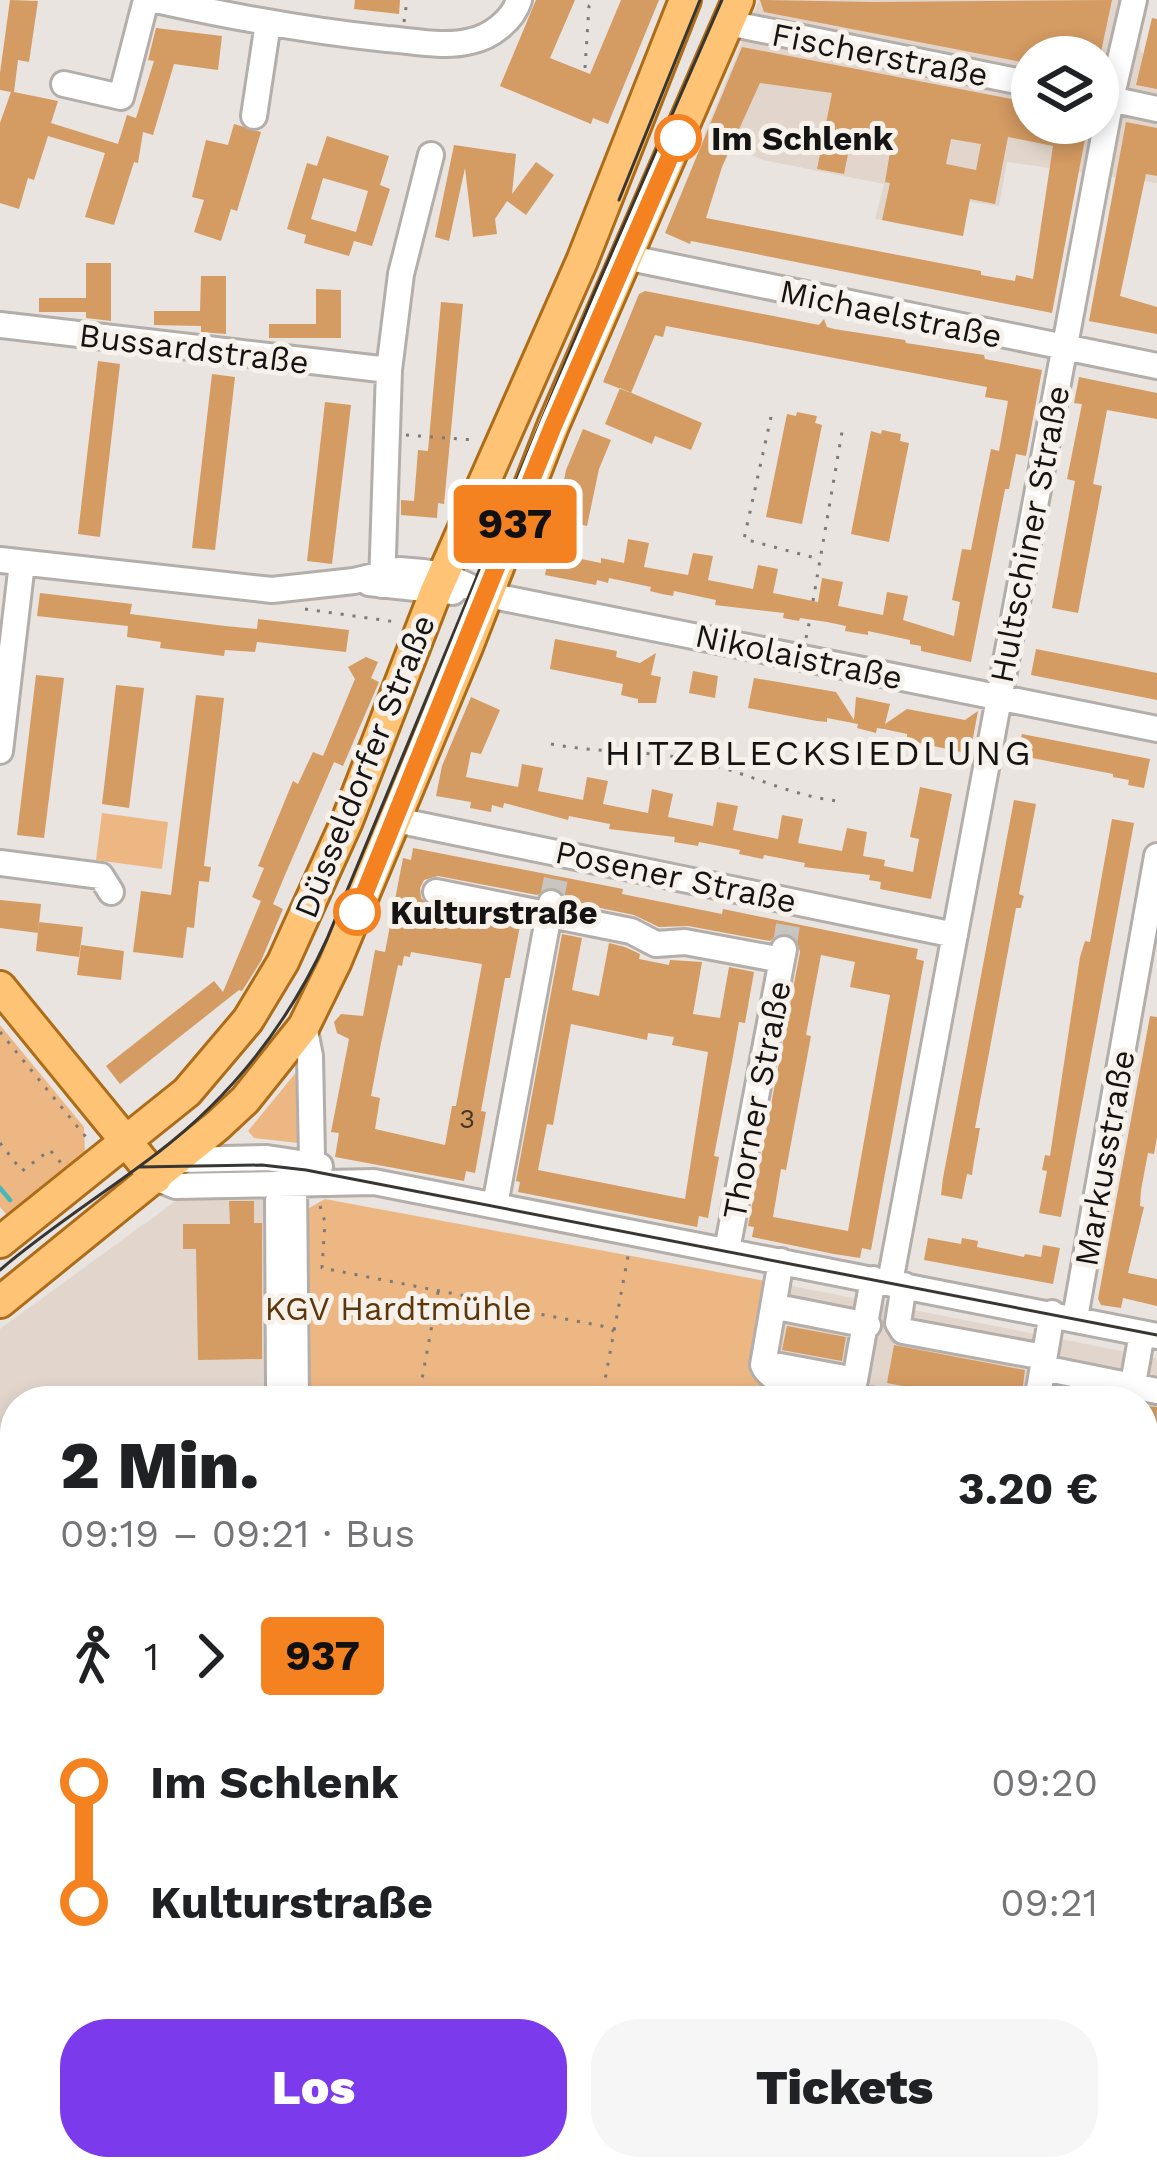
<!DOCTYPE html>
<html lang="de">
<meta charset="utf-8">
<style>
body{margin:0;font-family:"Work Sans",sans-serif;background:#f6f6f6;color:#202124;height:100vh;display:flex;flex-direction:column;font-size:45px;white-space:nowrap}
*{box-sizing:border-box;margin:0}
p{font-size:39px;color:#757577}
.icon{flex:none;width:66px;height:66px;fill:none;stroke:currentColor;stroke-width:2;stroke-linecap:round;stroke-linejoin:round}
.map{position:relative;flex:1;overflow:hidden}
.drawer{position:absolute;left:0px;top:1386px;width:1158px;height:795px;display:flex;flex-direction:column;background:#fff;border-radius:48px 48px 0 0;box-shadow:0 6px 18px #0003}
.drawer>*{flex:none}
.badge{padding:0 24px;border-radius:9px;font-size:42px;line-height:78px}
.tools{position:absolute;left:1011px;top:36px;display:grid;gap:24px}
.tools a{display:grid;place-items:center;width:108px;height:108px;border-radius:50%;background:#fff;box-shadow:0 6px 18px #0003;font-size:60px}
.map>.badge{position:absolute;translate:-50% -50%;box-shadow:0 0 0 6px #fff}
.legs{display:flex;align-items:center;gap:18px;height:132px;padding:0 60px;font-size:39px}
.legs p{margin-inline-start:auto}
.overview{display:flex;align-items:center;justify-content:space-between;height:204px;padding:0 60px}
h1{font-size:66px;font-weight:800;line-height:90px}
.action{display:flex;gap:24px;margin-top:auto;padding:24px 60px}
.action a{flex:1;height:138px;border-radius:48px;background:#7c3aed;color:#fff;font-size:48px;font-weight:800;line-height:138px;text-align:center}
.action a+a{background:#f6f6f6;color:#202124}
ul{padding:0 60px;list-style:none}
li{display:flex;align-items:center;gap:42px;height:120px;font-size:45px}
li i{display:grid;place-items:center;width:18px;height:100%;margin:0 15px;background:currentColor}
li i::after{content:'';width:30px;height:30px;margin:-15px;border:9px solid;border-radius:50%;background:#fff}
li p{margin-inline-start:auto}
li:first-child i{background:linear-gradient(#0000 50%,currentColor 0)}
li:last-child i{background:linear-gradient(currentColor 50%,#0000 0)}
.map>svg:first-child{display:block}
.built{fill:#e2d6cc;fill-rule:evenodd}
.green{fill:#edb784}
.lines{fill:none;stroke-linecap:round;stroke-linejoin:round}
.stream{stroke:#46b7bc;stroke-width:4.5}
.building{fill:#d49b62;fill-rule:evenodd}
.minor-tunnel{stroke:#c9c5c0;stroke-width:24;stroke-dasharray:24 12;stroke-linecap:butt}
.minor-casing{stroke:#b3aea9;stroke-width:30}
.major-casing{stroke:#ad6c17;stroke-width:36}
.path{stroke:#7e7a77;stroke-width:3;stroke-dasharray:3 9;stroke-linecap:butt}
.minor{stroke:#fff;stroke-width:24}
.major{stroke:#fec375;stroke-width:30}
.tram{stroke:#383633;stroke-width:3}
.rail-casing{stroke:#383633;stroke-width:9}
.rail{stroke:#f7f1ec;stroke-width:4.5;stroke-dasharray:14;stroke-linecap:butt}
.line-1-casing{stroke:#fff;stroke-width:27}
.line-1{stroke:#f58220;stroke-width:18}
.stop-1-dot{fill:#fff;stroke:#f58220;stroke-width:6}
.labels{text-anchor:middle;stroke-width:10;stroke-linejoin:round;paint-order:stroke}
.number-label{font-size:27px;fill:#463626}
.street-label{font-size:33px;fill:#161412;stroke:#f7f1ec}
.stop-label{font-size:33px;font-weight:bold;fill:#161412;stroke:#f7f1ec;text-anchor:start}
.park-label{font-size:33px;fill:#5d3709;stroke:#f7f1ec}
.neighbourhood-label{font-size:36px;letter-spacing:3px;fill:#161412;stroke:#f7f1ec}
</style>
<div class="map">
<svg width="1157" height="2179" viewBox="0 0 1157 2179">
<rect width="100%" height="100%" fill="#e9e4df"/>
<path class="built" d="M 759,0 L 1132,0 L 1141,53 L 1157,57 L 1157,183 L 1007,162 L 999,206 L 965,201 L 960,236 L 875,219 L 884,184 L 763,160 L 704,135 ZM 1032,57 L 1098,57 L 1098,123 L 1032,123 Z
M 286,1196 L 290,1401 L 15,1401 L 15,2166 L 122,2166 L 62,2179 L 0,2179 L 0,1329 L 181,1197 Z
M 782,1284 L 1157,1358 L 1157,2179 L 175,2179 L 243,2166 L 1143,2166 L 1143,1401 L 890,1401 L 786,1381 L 775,1375 Z"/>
<path class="green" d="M 102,813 L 168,822 L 162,869 L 96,860 Z
M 0,1025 L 84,1127 L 85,1154 L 7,1215 L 0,1207 Z
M 302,1065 L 303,1138 L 298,1143 L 254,1138 L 248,1131 Z
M 325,1199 L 782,1284 L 769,1359 L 786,1381 L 890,1401 L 306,1401 L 304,1211 Z"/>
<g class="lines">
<path class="stream" d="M 0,1188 L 10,1200"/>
</g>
<path class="building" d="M 10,0 L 38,1 L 29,62 L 18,60 L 14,92 L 58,101 L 51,123 L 118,144 L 127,115 L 136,118 L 154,61 L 148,60 L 156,28 L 222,36 L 218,70 L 174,64 L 153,135 L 143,132 L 138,163 L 134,162 L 114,225 L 85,217 L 105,153 L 48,136 L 34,180 L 28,178 L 19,209 L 0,203 L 0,123 L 11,92 L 0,90 L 0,73 Z
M 355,0 L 400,0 L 399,14 L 354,9 Z
M 536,0 L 575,0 L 550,58 L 590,74 L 621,0 L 659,0 L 608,124 L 593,118 L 591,124 L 500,86 Z
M 760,0 L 873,2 L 1112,0 L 1100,57 L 1032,57 L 1032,64 L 764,12 Z
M 1152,18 L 1157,19 L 1157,89 L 1136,85 Z
M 742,47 L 1032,103 L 1032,123 L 1088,123 L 1052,313 L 691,241 L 690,244 L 665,233 ZM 760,83 L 832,93 L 817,169 L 844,174 L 850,144 L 890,152 L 885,182 L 890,183 L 882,220 L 963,236 L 970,199 L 995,204 L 1008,137 L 1053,146 L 1033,279 L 1016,275 L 1015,281 L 981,275 L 981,271 L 706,218 L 722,167 ZM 951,139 L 981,144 L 976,170 L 946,164 Z
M 1126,122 L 1157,128 L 1157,176 L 1146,174 L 1120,296 L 1157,307 L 1157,334 L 1089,321 Z
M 234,124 L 261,132 L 237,211 L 231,209 L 221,241 L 194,232 L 204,200 L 192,197 L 206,140 L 228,145 Z
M 327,136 L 389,156 L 380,185 L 390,189 L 372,246 L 354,241 L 349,256 L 304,243 L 306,235 L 287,229 L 307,163 L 317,166 ZM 323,178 L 368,191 L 356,232 L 311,219 Z
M 454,145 L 516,154 L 512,194 L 536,162 L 554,175 L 526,215 L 507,201 L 495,219 L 497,234 L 473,237 L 465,168 L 449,241 L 435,237 Z
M 86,263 L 111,263 L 111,321 L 86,318 L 86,312 L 39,312 L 39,298 L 86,298 Z
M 201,276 L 226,276 L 226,334 L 201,332 L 201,326 L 154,325 L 154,311 L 200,311 Z
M 316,289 L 341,290 L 341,338 L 269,338 L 269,324 L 316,324 Z
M 645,291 L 819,325 L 824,319 L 827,327 L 834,329 L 905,340 L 906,343 L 984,355 L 985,359 L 1042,370 L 1026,456 L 1016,454 L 1009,489 L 1005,489 L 971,662 L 921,651 L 921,646 L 910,644 L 910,640 L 868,631 L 868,635 L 845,631 L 846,626 L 827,622 L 800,618 L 799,621 L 783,618 L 784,613 L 715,605 L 716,600 L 674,591 L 673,596 L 662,594 L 650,591 L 651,587 L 609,578 L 608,583 L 597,580 L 596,585 L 545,575 L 566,470 L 583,429 L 611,440 L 599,469 L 587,526 L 578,524 L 571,557 L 601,563 L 601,558 L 624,563 L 628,539 L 649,543 L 644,567 L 688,575 L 693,553 L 713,556 L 708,580 L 753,589 L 758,565 L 778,569 L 773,593 L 818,602 L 822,578 L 843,582 L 838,606 L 883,615 L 887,592 L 908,596 L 903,620 L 954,636 L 960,602 L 952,600 L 962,549 L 971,550 L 991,449 L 999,451 L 1008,401 L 985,397 L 987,387 L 666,326 L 663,337 L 655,335 L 631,393 L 603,382 L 639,294 Z
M 441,302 L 463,304 L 444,504 L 438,503 L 437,518 L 401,515 L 401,500 L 414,501 L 418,450 L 428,451 Z
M 98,361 L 120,364 L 100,537 L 78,534 Z
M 212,374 L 235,377 L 215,550 L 192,548 Z
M 1079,377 L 1157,393 L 1157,419 L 1107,410 L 1093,484 L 1102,486 L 1078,613 L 1052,608 L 1075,481 L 1067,479 L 1082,404 L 1074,403 Z
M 620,388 L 702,423 L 691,450 L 655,436 L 652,444 L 605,424 Z
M 325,402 L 351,405 L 332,564 L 307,561 Z
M 797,412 L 817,416 L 815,423 L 822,425 L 802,524 L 766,517 L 787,414 L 796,416 Z
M 882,430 L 901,434 L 900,441 L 909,443 L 889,542 L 851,534 L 871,431 L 881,434 Z
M 40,593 L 132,604 L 130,614 L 225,626 L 257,629 L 258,619 L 349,630 L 346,652 L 257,642 L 255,652 L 225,650 L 224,656 L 160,648 L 161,642 L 127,637 L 128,626 L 37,616 Z
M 555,639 L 617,651 L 616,657 L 640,663 L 656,653 L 651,675 L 661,677 L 656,703 L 638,703 L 638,699 L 621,695 L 623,684 L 550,669 Z
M 1036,649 L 1157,673 L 1157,700 L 1031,675 Z
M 366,657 L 378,662 L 371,678 L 379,682 L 343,766 L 334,762 L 285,875 L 273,904 L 283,909 L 261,961 L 242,991 L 239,990 L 120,1084 L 106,1066 L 214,981 L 223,992 L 261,901 L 252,897 L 264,868 L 258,866 L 293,781 L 298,784 L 313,752 L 323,756 L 355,679 L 348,667 Z
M 693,671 L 718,676 L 715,698 L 689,693 Z
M 36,675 L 64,678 L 44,838 L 17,835 Z
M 754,678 L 836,692 L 854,720 L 856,697 L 890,704 L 885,724 L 907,709 L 965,720 L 978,711 L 970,754 L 915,742 L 907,738 L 907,734 L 884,729 L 877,728 L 876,733 L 857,728 L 858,724 L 827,718 L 827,722 L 817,721 L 748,708 Z
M 116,685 L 144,688 L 129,808 L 102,804 Z
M 196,695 L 224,698 L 204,866 L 211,867 L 209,882 L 199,881 L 194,928 L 187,927 L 183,958 L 133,952 L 141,891 L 171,895 Z
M 471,697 L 500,710 L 481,754 L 471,752 L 466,777 L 518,787 L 522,764 L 543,768 L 538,791 L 583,800 L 587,777 L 608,781 L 603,804 L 648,813 L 652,789 L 673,794 L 668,817 L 713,826 L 717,802 L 738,806 L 733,830 L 778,839 L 782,815 L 803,819 L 798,843 L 842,851 L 847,828 L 867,832 L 863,856 L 885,860 L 884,866 L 913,872 L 919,839 L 910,837 L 920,787 L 952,794 L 931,899 L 880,889 L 881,882 L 869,880 L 870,875 L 804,867 L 805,863 L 764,855 L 763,859 L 739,854 L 740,850 L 699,842 L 698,846 L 674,842 L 675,837 L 609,829 L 610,824 L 569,816 L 568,820 L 504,803 L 503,808 L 492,805 L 491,812 L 470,808 L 471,802 L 436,796 L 442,766 Z
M 1022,734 L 1150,759 L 1144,788 L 1128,785 L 1129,780 L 1113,777 L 1113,774 L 1017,755 Z
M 1014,800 L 1036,804 L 1019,894 L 1024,896 L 1022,902 L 1021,908 L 1016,908 L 975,1128 L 980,1128 L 973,1167 L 972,1175 L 967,1174 L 962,1199 L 941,1195 L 943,1178 Z
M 1112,819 L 1134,823 L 1061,1217 L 1039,1213 L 1047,1171 L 1042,1170 L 1045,1155 L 1050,1156 L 1080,957 L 1085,941 L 1090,942 Z
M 413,848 L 623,889 L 622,894 L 722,914 L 723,909 L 918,949 L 916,959 L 924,961 L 871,1250 L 862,1248 L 860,1258 L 834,1254 L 752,1237 L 754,1227 L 748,1226 L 800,952 L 796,937 L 780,933 L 770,941 L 688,926 L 659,927 L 634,915 L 567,901 L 562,891 L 553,887 L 537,895 L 438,876 L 424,880 L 420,888 L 421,898 L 432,908 L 520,926 L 510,978 L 505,978 L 487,1078 L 481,1111 L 486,1112 L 475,1173 L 466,1171 L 464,1181 L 335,1157 L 339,1133 L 331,1132 L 349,1039 L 337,1033 L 334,1022 L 341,1014 L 363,1016 L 375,950 L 385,952 L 403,858 L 411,860 ZM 411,952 L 482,964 L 456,1106 L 452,1106 L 445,1145 L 375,1129 L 380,1098 L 371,1096 L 381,1043 L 398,965 L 402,966 L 404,956 L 410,957 ZM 821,955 L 855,962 L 850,987 L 890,995 L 848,1231 L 773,1217 L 781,1169 L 786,1170 L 811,1036 L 806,1035 Z
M 0,900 L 41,904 L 38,933 L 0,928 Z
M 39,922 L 83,927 L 79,957 L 36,951 Z
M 562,934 L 582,938 L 572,990 L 599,996 L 609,943 L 625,947 L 640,954 L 639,959 L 669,965 L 670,960 L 702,962 L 693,1014 L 720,1018 L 729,967 L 754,972 L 745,1023 L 739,1022 L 733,1056 L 714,1156 L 719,1157 L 708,1218 L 699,1216 L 697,1227 L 518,1192 L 520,1182 L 516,1181 ZM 571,1024 L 647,1040 L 648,1033 L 674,1037 L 672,1045 L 708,1052 L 685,1199 L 538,1170 L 547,1124 L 553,1125 Z
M 81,945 L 124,951 L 121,980 L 77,975 Z
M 1150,1016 L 1157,1017 L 1157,1137 L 1154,1154 L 1148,1153 L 1141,1190 L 1140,1206 L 1144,1207 L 1128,1273 L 1157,1279 L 1157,1306 L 1123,1298 L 1121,1308 L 1101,1305 L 1098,1299 Z
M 229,1201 L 254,1201 L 254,1223 L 262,1223 L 262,1359 L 198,1360 L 196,1249 L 183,1249 L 183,1224 L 230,1224 Z
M 928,1238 L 961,1244 L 962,1238 L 978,1241 L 977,1247 L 1024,1257 L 1025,1254 L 1041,1257 L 1043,1245 L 1060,1248 L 1053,1284 L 924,1260 Z
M 787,1326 L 846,1337 L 842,1361 L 782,1350 Z
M 894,1345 L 1025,1370 L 1021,1401 L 981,1401 L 887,1383 Z
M 1056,1387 L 1114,1399 L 1114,1401 L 1054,1401 Z
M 1146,1406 L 1157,1407 L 1155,1482 L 1143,1479 Z
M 1143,1527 L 1157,1529 L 1157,1719 L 1143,1718 Z
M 0,1739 L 15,1739 L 15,1924 L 0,1924 Z"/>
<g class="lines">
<path class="minor-tunnel" d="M 551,903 L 557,873
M 784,949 L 789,919"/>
<g class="minor-casing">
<path id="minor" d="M 156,0 C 233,17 309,31 387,39 C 414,41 445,48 471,41 C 491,37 513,20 519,0
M 728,23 L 1032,84
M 64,84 L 121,97 L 146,0
M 1101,97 L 1157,109
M 254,116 L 268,23
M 625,257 L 1157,366
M 0,325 L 389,370
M 0,560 L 272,590 L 354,581 L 399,570 L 423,572 L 444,575 L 488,595 L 1157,729
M 369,583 L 453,592
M 382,585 L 389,370 L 401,274 L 431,155
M 0,751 L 22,563
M 396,820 L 955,935
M 0,863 L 101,876 L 111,892
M 436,892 L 631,931 L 656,944 L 685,942 L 782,960
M 180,1160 L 267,1158 L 320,1166
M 156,1178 L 176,1186 L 374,1182 L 1157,1336
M 278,1201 L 279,1385
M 495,1205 L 551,903
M 727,1250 L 784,949
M 781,1261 L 763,1365 C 774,1392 846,1396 874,1401
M 890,1282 L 1111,99 L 1134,0
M 904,1285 L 898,1323 L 903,1331 L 1044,1357
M 787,1309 L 868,1325
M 1075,1318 L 1157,856
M 780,1366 L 855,1380 L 873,1279
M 1043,1368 L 1157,1391
M 296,1401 L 294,1184 L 312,1164 L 312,1157 L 310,1056 L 304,1026
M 1037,1401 L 1052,1313
M 1130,1401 L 1142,1333
M 1143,1510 L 1157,1513
M 0,1585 L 15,1585
M 0,1722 L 15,1722
M 1143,1734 L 1157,1736
M 1143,1774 L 1157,1771
M 1143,1814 L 1157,1812
M 0,1940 L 15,1940
M 113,2179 L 177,2166"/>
</g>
<g class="major-casing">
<path id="major" d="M 0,987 L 156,1178
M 0,1242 L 187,1092 L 248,1020 L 283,962 L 347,821 L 436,591 L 582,261 L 685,0
M 0,1302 L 217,1126 L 245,1100 L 304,1026 L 335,963 L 467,647 L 553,426 L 738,0"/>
</g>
<path class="path" d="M 404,22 L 407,0
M 585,68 L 589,6 L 594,0
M 771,417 L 744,539 L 819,559
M 406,435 L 474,440
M 813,601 L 842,432
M 305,609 L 396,622
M 806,638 L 810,619
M 551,744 C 598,753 647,750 692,760 C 742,770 787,795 837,801
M 0,1032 L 90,1142
M 0,1143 L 22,1171 L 50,1150 L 61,1163
M 320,1206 L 325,1222 L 322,1268 L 527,1308 L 534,1313 L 602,1326 L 614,1331
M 418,1401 L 438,1292
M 601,1401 L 629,1251"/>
<use href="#minor" class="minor"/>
<use href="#major" class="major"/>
<path class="tram" d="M 619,200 L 700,0
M 139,1167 L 262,1165 L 306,1170 L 1157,1335
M 0,1270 C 49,1228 105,1193 156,1154 C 231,1097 288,1024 327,939 L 593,296 L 722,0"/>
<g class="rail-casing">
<path id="rail" d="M 1143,2003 L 1157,2001
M 357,2179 L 403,2166
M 431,2179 L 486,2166"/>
</g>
<use href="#rail" class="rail"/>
</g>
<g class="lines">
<g class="line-1-casing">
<path id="line-1" d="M 357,912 L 553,426 L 678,138"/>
</g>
<use href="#line-1" class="line-1"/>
</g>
<g class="stop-1-dot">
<circle cx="678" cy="138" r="21"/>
<circle cx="357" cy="912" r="21"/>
</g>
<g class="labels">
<g class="number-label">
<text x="467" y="1128">3</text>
</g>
<g class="street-label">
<text transform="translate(880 54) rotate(11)" y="12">Fischerstraße</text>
<text transform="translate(891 313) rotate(12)" y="12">Michaelstraße</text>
<text transform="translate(194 348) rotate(7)" y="12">Bussardstraße</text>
<text transform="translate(1029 534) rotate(-79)" y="12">Hultschiner Straße</text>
<text transform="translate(799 656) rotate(12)" y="12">Nikolaistraße</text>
<text transform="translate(364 766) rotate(-68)" y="12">Düsseldorfer Straße</text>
<text transform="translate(676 876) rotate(12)" y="12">Posener Straße</text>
<text transform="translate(756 1100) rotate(-79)" y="12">Thorner Straße</text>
<text transform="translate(1104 1158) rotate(-80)" y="12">Markusstraße</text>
</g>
<g class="stop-label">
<text x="711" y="150">Im Schlenk</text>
<text x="390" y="924">Kulturstraße</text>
</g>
<g class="park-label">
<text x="398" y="1320">KGV Hardtmühle</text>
</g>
<g class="neighbourhood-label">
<text x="819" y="765">HITZBLECKSIEDLUNG</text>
</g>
</g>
</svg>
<div class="tools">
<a><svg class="icon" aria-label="layers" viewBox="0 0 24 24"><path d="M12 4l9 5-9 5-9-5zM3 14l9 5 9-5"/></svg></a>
</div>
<b class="badge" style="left:515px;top:524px;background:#f58220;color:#111">937</b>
<section class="drawer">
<div class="overview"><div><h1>2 Min.</h1><p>09:19 – 09:21 · Bus</p></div><b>3.20 €</b></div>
<div class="legs"><svg class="icon" aria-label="walk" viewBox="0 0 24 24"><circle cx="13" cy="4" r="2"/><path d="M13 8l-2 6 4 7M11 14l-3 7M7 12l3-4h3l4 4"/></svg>1<svg class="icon" aria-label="forward" viewBox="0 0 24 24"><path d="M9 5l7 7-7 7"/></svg><b class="badge" style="background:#f58220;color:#111">937</b></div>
<ul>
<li><i style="color:#f58220"></i><b>Im Schlenk</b><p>09:20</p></li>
<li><i style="color:#f58220"></i><b>Kulturstraße</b><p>09:21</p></li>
</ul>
<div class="action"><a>Los</a><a>Tickets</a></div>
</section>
</div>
